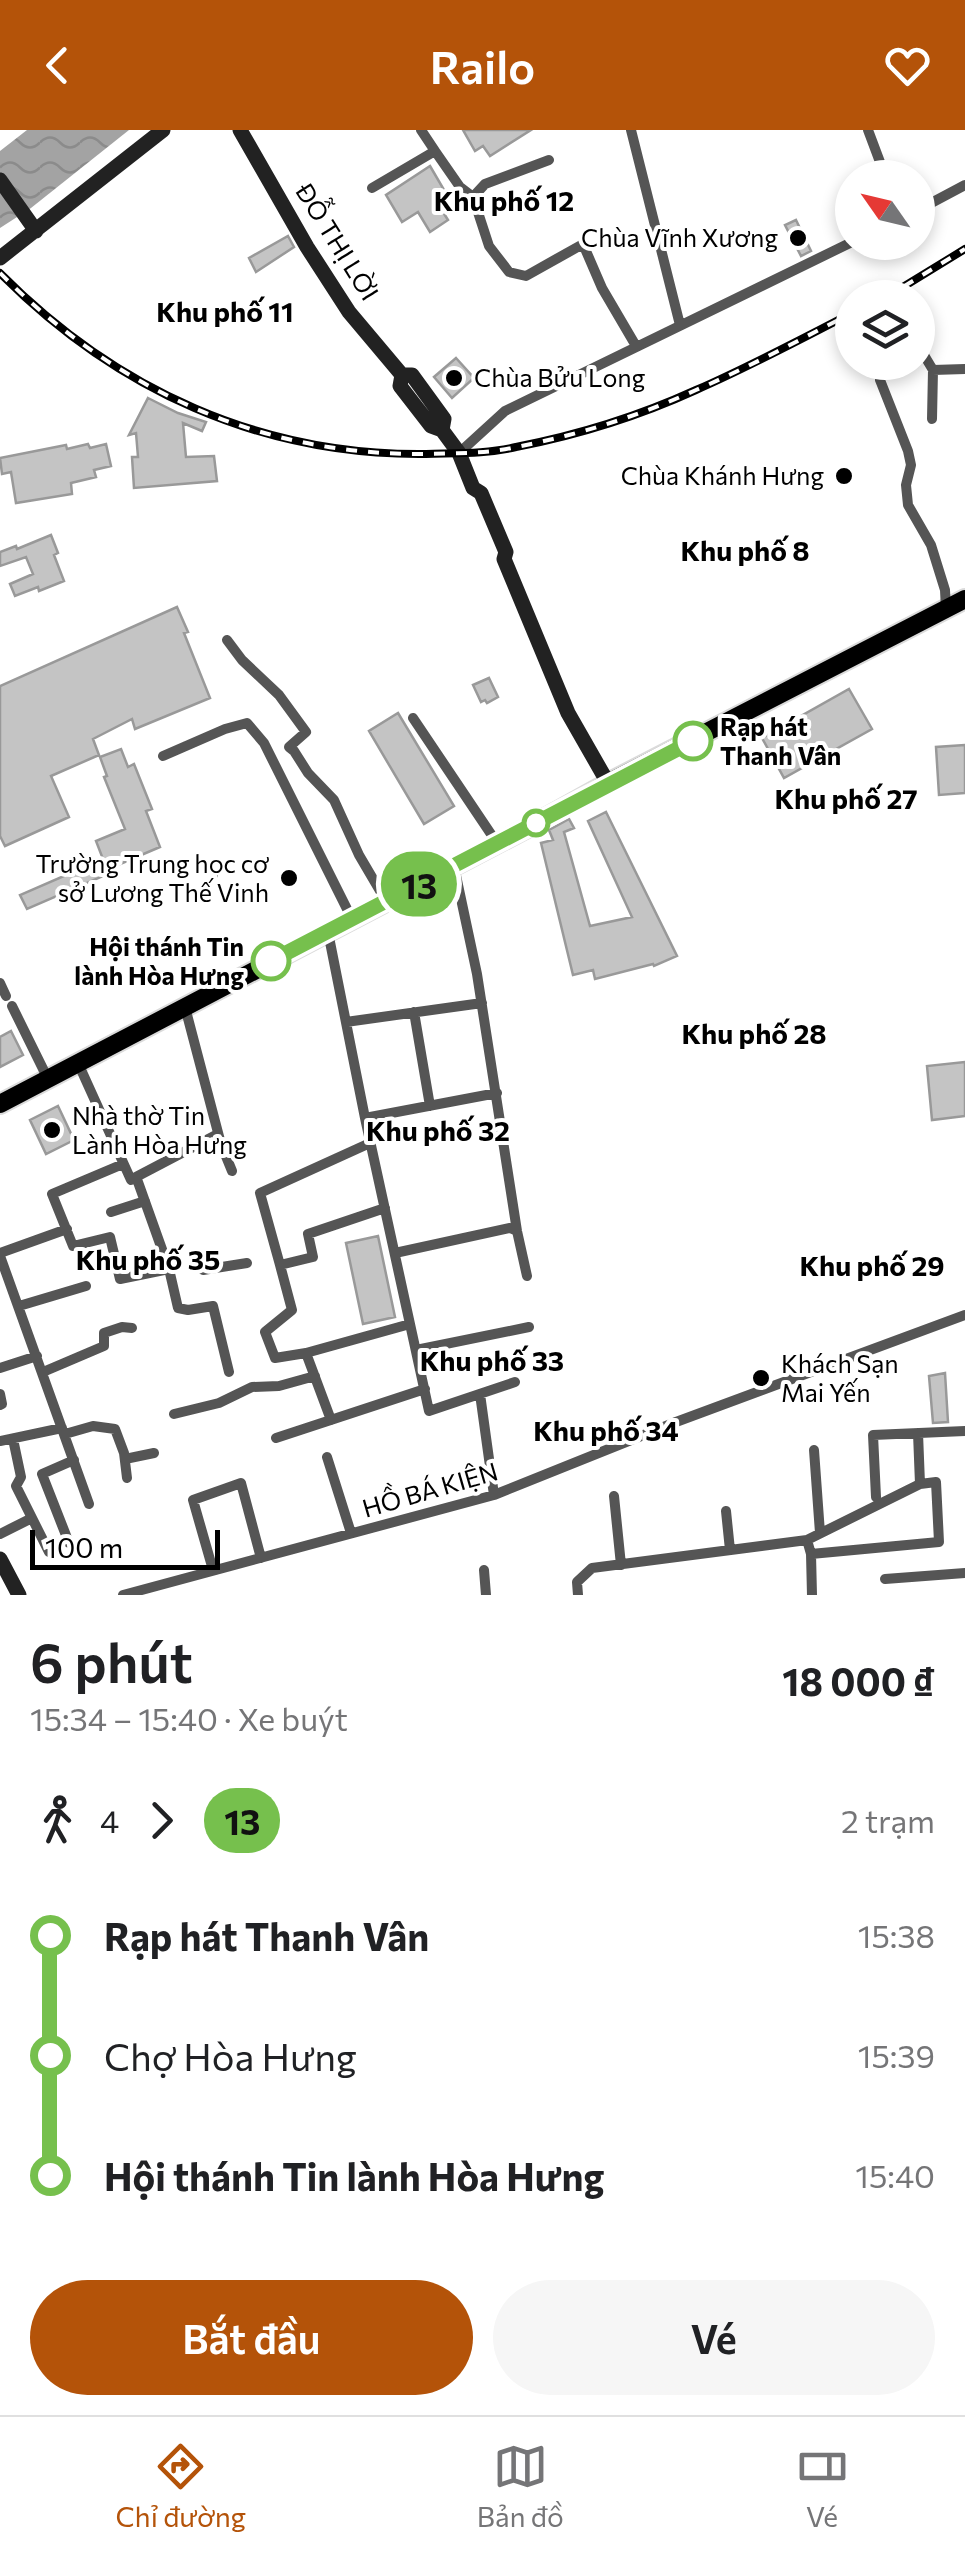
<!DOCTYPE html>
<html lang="vi">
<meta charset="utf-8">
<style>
body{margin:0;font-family:Commissioner,sans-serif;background:#f6f6f6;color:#202124;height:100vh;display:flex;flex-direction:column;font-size:38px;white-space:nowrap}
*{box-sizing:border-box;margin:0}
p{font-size:32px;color:#757577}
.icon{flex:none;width:55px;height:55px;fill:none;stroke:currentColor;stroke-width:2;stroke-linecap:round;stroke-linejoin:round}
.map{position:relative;height:1465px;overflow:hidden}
.drawer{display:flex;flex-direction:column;background:#fff;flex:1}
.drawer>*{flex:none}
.badge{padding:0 20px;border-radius:32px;font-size:35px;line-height:65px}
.needle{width:65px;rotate:304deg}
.fabs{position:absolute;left:835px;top:30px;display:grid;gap:20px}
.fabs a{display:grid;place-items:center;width:100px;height:100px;border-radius:50%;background:#fff;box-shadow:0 5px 15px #0003;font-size:50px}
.scale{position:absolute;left:30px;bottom:25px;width:190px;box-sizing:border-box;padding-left:10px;border:5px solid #000;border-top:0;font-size:28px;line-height:35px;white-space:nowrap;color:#000;-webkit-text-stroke:8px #fff;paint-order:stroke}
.map>.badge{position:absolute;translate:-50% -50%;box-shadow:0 0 0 5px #fff}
.legs{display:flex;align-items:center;gap:15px;height:110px;padding:0 30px;font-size:32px}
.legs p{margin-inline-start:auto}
.summary{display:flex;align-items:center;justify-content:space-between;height:170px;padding:0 30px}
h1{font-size:55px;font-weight:600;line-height:75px}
.button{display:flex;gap:20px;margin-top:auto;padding:20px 30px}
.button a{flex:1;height:115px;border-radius:60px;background:#b45309;color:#fff;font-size:40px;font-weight:600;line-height:115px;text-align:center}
.button a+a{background:#f6f6f6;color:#202124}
ul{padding:0 30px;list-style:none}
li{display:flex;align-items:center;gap:35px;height:120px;font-size:38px}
li i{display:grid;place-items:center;width:15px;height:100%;margin:0 12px;background:currentColor}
li i::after{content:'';width:25px;height:25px;margin:-12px;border:8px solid;border-radius:50%;background:#fff}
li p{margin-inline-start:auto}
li:first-child i{background:linear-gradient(#0000 50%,currentColor 0)}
li:last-child i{background:linear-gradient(currentColor 50%,#0000 0)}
header{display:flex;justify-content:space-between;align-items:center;height:130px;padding:0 30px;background:#b45309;color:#fff;font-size:45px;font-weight:600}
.tab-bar{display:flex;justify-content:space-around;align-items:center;height:140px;border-top:2px solid #e0e0e0;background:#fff;font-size:28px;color:#757577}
.tab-bar a{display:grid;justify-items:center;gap:5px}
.tab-bar .current{color:#b45309}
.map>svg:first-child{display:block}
.water{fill:url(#water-waves)}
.building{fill:#c4c4c4;stroke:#999;stroke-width:2.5}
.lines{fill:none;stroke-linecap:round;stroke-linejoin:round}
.primary-casing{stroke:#dbdbdb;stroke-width:22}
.street{stroke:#555;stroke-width:10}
.secondary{stroke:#222;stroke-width:15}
.primary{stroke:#000;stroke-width:18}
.rail-casing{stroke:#000;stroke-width:8}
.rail{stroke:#fff;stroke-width:4;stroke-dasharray:11;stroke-linecap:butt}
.line-1-casing{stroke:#fff;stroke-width:22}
.line-1{stroke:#76c04d;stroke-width:15}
.poi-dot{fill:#000;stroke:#fff;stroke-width:4}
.stop-1-dot{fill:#fff;stroke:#76c04d;stroke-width:5}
.labels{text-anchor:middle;stroke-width:8;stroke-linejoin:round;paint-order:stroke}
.poi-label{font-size:25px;fill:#000;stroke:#fff;text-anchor:end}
.street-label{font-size:25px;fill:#000;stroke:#fff}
.stop-label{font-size:25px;font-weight:bold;fill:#000;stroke:#fff;text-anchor:start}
.neighbourhood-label{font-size:28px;font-weight:bold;fill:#000;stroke:#fff}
</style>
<header><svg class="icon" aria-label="back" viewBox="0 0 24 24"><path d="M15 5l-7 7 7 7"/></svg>Railo<svg class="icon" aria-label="heart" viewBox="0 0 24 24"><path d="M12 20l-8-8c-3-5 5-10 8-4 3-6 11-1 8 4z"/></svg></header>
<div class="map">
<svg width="965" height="1465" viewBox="0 0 965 1465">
<defs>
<pattern id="water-waves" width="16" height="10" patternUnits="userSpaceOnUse" patternTransform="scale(2.5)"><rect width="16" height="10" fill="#a3a3a3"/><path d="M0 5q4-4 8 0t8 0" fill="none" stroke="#8b8b8b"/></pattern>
</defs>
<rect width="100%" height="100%" fill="#fff"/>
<path class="water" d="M 27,0 L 129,0 L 31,78 L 0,98 L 0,21 Z"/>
<path class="building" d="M 463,0 L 531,0 L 490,26 L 483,16 L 475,21 Z
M 430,36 L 447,65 L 436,71 L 448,90 L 430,102 L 418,82 L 402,92 L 386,65 Z
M 796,90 L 811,121 L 801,126 L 785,95 Z
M 288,106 L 294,117 L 256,142 L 249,128 Z
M 456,228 L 474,248 L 452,268 L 434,247 Z
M 148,268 L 178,283 L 206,292 L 202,301 L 183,293 L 186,327 L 214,326 L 217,351 L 134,358 L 132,327 L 138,327 L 136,303 L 129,305 Z
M 88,314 L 90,318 L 106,314 L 111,336 L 94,340 L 96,347 L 71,353 L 72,364 L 16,373 L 11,342 L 2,344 L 0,328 L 66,315 L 67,319 Z
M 51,405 L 58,423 L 54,425 L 64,451 L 39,461 L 38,457 L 15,466 L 10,454 L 33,444 L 26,427 L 0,436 L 0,422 L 16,416 L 17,419 Z
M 177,477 L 188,502 L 184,503 L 210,568 L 135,599 L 132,589 L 93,609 L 99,625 L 51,646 L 69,687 L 5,716 L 0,706 L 0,556 Z
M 489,548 L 498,567 L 487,573 L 485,570 L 481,572 L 473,555 Z
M 849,559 L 872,599 L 784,648 L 762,608 Z
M 398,583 L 454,676 L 424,694 L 369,601 Z
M 965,615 L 965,663 L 939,665 L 936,617 Z
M 121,619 L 128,637 L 134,634 L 152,679 L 146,681 L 160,717 L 99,743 L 101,747 L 27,779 L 20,765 L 103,729 L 96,711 L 125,699 L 104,647 L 107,646 L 100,627 Z
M 606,682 L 677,826 L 654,836 L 653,834 L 595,849 L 593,840 L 573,845 L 541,713 L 553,710 L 549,700 L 569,689 L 574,698 L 564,702 L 590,796 L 632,787 L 588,691 Z
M 11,901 L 23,925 L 0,937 L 0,907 Z
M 965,932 L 965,986 L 932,990 L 927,936 Z
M 58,976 L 74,1010 L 46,1024 L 30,990 Z
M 378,1106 L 395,1187 L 363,1194 L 346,1113 Z
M 945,1243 L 948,1292 L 933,1293 L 929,1246 Z"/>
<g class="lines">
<g class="primary-casing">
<path id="primary" d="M 0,974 L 529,697 L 608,653 L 965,469"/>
</g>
<path class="street" d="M 421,0 L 435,21
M 631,0 L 680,195
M 868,0 L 886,48
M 372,58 L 435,21 L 460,57 L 473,67 L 485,54 L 549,30
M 473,67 L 489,116 L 509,142 L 526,146 L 583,114 L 602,158 L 636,216
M 918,80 L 965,55
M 921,220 L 933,240 L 932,289
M 933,240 L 965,239
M 880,250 L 908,321 L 911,335 L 906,355 L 908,375 L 931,415 L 945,460 L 946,479
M 459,323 L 505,281 L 852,112
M 227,510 L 242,530 L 279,565 L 306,602 L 289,617 L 294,621 L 308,643 L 334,670 L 359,725 L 386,771
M 413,588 L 497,713
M 163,626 L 225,599 L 247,593 L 264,613 L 352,789
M 454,736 L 477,844 L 517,1101 L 527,1146
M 328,802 L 365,988 L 429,1281 L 515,1252
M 0,853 L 6,866
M 12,876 L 48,949
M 185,877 L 221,1014 L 232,1041
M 414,882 L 430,976
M 346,892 L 482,873
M 78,933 L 131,1050 L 136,1047 L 138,1052 L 169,1139 L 178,1178 L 188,1180 L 213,1176 L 229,1242
M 365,988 L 497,963
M 123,1034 L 52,1064 L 73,1116 L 110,1107 L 120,1149 L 169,1139
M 136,1047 L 218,1004
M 385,1078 L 308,1104 L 313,1127 L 280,1135 L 292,1180 L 265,1202 L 275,1228 L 306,1223 L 410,1194
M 111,1082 L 145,1071
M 0,1123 L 67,1099
M 395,1123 L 510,1098 L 517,1101
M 0,1126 L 89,1374
M 203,1131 L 203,1140 L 247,1133
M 280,1135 L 260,1063 L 370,1013
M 19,1176 L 86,1156
M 416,1220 L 529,1197
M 306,1223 L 331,1290
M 0,1238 L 37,1226
M 43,1242 L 104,1216 L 104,1203 L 122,1197 L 132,1198
M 0,1264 L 2,1274 L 0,1275
M 480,1264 L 494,1365
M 174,1284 L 219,1273 L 252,1257 L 279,1256 L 315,1246
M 918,1303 L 920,1354 L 936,1352 L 939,1412 L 811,1424 L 807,1410 L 920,1354
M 65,1304 L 93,1296 L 115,1299 L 124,1323 L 127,1348
M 276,1308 L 425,1259
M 13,1309 L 21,1347 L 16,1356 L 49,1422
M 0,1311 L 62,1298
M 814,1320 L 820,1403
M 327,1327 L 351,1403
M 125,1329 L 154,1323
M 614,1366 L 621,1435
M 876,1367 L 873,1305 L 965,1301
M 726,1381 L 730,1420
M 0,1404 L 32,1388
M 69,1413 L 42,1344 L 74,1330
M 811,1424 L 812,1465
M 213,1440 L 193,1370 L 241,1353 L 261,1428
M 484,1440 L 486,1465
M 885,1449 L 965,1443
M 123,1465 L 494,1365 L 676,1292 L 965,1185
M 578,1465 L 577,1452 L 592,1438 L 807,1410"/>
<path class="secondary" d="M 240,0 L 307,117 L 349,182 L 402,245 L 412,245 L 444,289 L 442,300
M 0,50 L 36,101
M 0,128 L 163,0
M 402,245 L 400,256 L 431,296 L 442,300 L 459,323 L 473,358 L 481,363 L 506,422 L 504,429 L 568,583 L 608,653
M 0,1429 L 19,1465"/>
<use href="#primary" class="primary"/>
<g class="rail-casing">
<path id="rail" d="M 0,143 C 116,260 261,326 426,324 C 456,323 487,324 516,317 C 578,305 639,286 696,260 C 749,237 801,209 852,183
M 885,168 L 965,119"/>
</g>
<use href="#rail" class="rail"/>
</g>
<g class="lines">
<g class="line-1-casing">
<path id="line-1" d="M 271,831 L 693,611"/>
</g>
<use href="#line-1" class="line-1"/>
</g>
<g class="poi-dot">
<circle cx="798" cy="108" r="10"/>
<circle cx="454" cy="248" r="10"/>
<circle cx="844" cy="346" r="10"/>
<circle cx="289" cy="748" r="10"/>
<circle cx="52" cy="1000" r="10"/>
<circle cx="761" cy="1248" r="10"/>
</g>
<g class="stop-1-dot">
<circle cx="693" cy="611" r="18"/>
<circle cx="536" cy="693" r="12"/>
<circle cx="271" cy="831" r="18"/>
</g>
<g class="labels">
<g class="poi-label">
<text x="778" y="117">Chùa Vĩnh Xương</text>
<text x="474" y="257" text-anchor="start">Chùa Bửu Long</text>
<text x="824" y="355">Chùa Khánh Hưng</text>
<text x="269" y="743">Trường Trung học cơ<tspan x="269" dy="29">sở Lương Thế Vinh</tspan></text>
<text x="72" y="995" text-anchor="start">Nhà thờ Tin<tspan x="72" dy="29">Lành Hòa Hưng</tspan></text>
<text x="781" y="1243" text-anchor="start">Khách Sạn<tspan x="781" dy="29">Mai Yến</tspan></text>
</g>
<g class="street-label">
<text transform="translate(337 112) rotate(58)" y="9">ĐỖ THỊ LỜI</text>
<text transform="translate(430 1360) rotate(-16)" y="9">HỒ BÁ KIỆN</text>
</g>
<g class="stop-label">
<text x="720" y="606">Rạp hát<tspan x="720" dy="29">Thanh Vân</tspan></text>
<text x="244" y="826" text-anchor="end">Hội thánh Tin<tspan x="244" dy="29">lành Hòa Hưng</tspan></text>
</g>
<g class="neighbourhood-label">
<text x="504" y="81">Khu phố 12</text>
<text x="225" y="192">Khu phố 11</text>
<text x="745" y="431">Khu phố 8</text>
<text x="846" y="679">Khu phố 27</text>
<text x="754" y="914">Khu phố 28</text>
<text x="438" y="1011">Khu phố 32</text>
<text x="148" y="1140">Khu phố 35</text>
<text x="872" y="1146">Khu phố 29</text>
<text x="492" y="1241">Khu phố 33</text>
<text x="606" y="1311">Khu phố 34</text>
</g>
</g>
</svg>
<div class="fabs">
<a><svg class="needle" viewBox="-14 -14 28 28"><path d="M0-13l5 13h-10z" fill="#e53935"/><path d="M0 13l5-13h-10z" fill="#757577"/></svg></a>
<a><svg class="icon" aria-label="layers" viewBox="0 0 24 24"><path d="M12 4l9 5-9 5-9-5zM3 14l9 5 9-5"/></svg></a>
</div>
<div class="scale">100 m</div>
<b class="badge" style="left:419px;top:754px;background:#76c04d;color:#111">13</b>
</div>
<section class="drawer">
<div class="summary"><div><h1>6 phút</h1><p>15:34 – 15:40 · Xe buýt</p></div><b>18 000 ₫</b></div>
<div class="legs"><svg class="icon" aria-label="walk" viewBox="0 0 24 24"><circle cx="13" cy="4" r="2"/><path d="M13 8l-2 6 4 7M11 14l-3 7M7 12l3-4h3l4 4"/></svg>4<svg class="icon" aria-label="forward" viewBox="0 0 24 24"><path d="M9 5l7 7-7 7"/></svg><b class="badge" style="background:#76c04d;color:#111">13</b><p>2 trạm</p></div>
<ul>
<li><i style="color:#76c04d"></i><b>Rạp hát Thanh Vân</b><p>15:38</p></li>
<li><i style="color:#76c04d"></i><span>Chợ Hòa Hưng</span><p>15:39</p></li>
<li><i style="color:#76c04d"></i><b>Hội thánh Tin lành Hòa Hưng</b><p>15:40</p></li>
</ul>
<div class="button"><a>Bắt đầu</a><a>Vé</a></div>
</section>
<nav class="tab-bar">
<a class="current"><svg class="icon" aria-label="directions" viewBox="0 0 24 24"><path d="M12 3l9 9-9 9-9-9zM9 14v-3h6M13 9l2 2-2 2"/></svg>Chỉ đường</a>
<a><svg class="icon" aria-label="map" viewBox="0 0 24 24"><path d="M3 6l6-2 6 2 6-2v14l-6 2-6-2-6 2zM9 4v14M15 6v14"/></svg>Bản đồ</a>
<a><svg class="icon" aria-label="tickets" viewBox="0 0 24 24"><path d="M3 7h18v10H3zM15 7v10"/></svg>Vé</a>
</nav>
